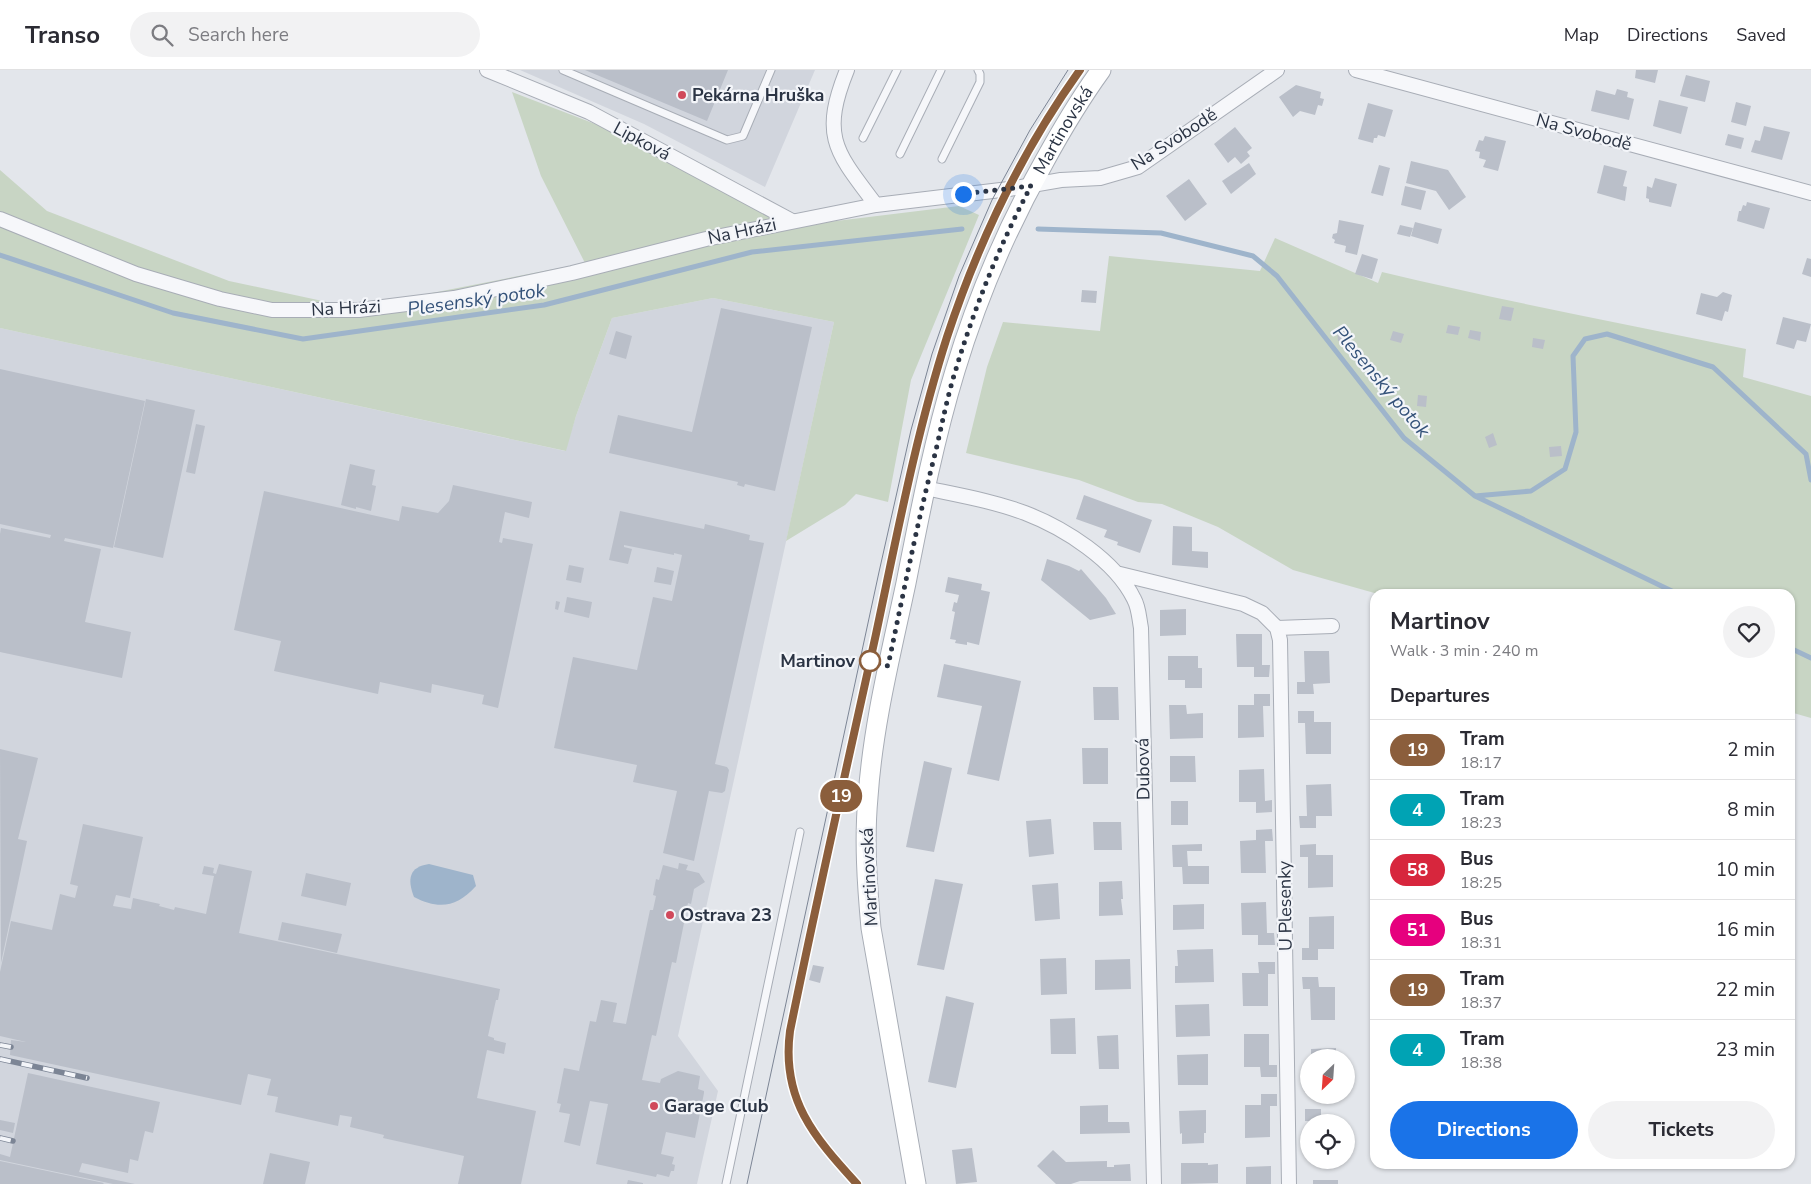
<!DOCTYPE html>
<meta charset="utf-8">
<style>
body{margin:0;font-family:"Nunito Sans",sans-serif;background:#f2f2f3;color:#2b2b33;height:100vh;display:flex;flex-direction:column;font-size:19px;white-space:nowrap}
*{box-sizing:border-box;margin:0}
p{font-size:16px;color:#7c7c81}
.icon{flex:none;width:28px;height:28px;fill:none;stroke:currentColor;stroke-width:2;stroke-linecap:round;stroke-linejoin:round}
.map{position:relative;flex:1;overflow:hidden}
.side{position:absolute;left:1370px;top:519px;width:425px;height:580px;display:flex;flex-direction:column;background:#fff;border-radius:15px;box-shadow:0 1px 4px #0004}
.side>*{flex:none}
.badge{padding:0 10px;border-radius:16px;font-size:18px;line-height:32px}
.needle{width:32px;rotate:205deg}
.fabs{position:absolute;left:1300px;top:979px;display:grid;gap:10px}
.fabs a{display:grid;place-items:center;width:55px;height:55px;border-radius:50%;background:#fff;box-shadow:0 1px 4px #0004;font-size:25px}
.you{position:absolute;width:25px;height:25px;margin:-12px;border:4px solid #fff;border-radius:50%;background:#1a73e8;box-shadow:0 0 0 8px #1a73e833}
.map>.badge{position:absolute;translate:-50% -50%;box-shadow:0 0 0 2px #fff}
h2{padding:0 20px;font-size:19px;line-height:45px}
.round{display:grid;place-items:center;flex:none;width:52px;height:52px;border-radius:26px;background:#f2f2f3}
.overview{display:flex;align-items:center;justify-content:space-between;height:85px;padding:0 20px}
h1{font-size:24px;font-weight:700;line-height:38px}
.action{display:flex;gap:10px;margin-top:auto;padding:10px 20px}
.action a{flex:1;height:58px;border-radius:30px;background:#1a73e8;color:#fff;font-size:20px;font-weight:700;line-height:58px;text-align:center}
.action a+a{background:#f2f2f3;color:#2b2b33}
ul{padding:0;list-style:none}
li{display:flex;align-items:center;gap:15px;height:60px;padding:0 20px;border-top:1px solid #e1e1e2}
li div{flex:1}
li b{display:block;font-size:19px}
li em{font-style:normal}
li .badge{min-width:55px;font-weight:700;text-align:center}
header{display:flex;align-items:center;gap:30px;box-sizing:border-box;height:70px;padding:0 25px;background:#fff;border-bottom:1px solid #e1e1e2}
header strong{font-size:24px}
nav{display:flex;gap:28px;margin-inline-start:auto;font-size:18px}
.search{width:350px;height:45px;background:#f2f2f3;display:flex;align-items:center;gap:12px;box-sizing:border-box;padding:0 18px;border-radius:28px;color:#7c7c81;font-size:19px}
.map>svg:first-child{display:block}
.built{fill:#d1d5dd}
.green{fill:#c8d5c4}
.water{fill:#9eb4cb}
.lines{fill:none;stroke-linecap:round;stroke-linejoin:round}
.stream{stroke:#9eb4cb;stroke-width:5}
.building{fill:#babfc9}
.lane-casing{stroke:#a8adb6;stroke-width:9}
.street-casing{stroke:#a8adb6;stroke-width:16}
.secondary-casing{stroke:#a8adb6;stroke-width:21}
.lane{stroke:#f6f7fa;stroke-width:7}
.street{stroke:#f6f7fa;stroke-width:14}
.secondary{stroke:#fff;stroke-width:19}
.tram{stroke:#7c8595;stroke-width:1}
.rail-casing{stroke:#7c8595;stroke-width:5.5}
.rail{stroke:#f3f5f9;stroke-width:4;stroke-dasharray:11;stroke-linecap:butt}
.line-casing{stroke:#fff;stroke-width:11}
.line{stroke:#8b5e3c;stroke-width:8}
.walk{stroke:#2b3444;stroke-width:5;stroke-dasharray:0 9}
.poi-dot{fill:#d0495b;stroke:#f3f5f9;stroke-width:2}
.stop-dot{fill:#fff;stroke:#8b5e3c;stroke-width:2.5}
.labels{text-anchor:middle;stroke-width:4.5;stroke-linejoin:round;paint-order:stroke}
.poi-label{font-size:18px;font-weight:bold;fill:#2b3444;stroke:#f3f5f9;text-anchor:start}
.street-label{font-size:18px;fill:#2b3444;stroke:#f3f5f9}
.stop-label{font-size:18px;font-weight:bold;fill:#2b3444;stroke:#f3f5f9;text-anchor:end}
.water-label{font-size:19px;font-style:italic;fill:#345279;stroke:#f3f5f9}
</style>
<header>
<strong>Transo</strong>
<div class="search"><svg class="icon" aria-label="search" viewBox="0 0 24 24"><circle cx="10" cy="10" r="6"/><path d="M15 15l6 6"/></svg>Search here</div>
<nav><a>Map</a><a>Directions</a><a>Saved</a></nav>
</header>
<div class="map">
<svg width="1811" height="1114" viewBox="0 0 1811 1114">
<rect width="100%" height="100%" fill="#e3e6eb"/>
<path class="built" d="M 520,0 L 815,0 L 765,117 L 644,54 Z
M 713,228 L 834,252 L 678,966 L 718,1021 L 697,1114 L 0,1114 L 0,258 L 565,381 L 576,346 L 612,248 Z"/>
<path class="green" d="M 512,22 L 715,100 L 787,157 L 959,136 L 979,145 L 911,310 L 888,432 L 856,424 L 845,435 L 786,471 L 834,252 L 713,228 L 612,248 L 576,346 L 566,381 L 0,258 L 0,100 L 47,141 L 229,211 L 355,238 L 585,193 L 541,106 Z
M 1275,168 L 1378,213 L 1382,202 C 1503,231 1625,254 1746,279 L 1743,307 L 1811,326 L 1811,648 L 1790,642 L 1790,524 L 1378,524 L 1293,500 L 1218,457 L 1162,434 L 1138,432 L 1079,410 L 966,383 L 987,297 L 1003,252 L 1100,261 L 1109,186 L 1260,201 Z"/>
<path class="water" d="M 429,794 L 473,805 L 476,816 C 457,837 439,840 414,827 C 407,809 409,797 429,794 Z"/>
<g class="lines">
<path class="stream" d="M 1038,159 L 1161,163 L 1253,186 L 1277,206 L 1404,368 L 1475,426 L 1531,421 L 1565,399 L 1576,362 L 1573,286 L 1585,269 L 1607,264 L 1713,297 L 1806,384 L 1811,410
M 0,185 L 173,243 L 303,269 L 544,235 L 752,182 L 962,159
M 1475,426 L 1678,524
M 1790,578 L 1811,588"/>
</g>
<path class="building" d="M 585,0 L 728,0 L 707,51 Z
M 1636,0 L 1658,0 L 1655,13 L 1635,8 Z
M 1686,5 L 1710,11 L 1705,32 L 1680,26 Z
M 1296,15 L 1321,22 L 1320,28 L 1324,29 L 1322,36 L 1318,35 L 1315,45 L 1300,41 L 1293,47 L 1279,27 Z
M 1617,19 L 1628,22 L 1627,27 L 1634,29 L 1629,50 L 1591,41 L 1596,20 L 1615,25 Z
M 1659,30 L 1688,37 L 1681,64 L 1653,56 Z
M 1736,32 L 1751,36 L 1746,56 L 1731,52 Z
M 1368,33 L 1393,40 L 1385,67 L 1378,65 L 1377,68 L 1374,68 L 1373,73 L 1358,69 Z
M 1764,56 L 1790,62 L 1782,90 L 1751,82 L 1755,70 L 1760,71 Z
M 1235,57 L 1252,78 L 1247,82 L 1250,86 L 1241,94 L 1235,87 L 1228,93 L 1214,74 Z
M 1728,64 L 1744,68 L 1741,79 L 1725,75 Z
M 1485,66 L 1506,71 L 1498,101 L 1483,97 L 1486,90 L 1479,88 L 1480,82 L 1475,81 L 1479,70 L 1483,71 Z
M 1411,91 L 1448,100 L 1466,127 L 1449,140 L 1436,121 L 1406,113 Z
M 1249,93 L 1256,104 L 1231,124 L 1222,111 Z
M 1379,95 L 1390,98 L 1383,126 L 1371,123 Z
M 1604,95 L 1627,101 L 1623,116 L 1627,117 L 1625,131 L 1597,123 Z
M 1655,108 L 1677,114 L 1671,137 L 1649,132 L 1649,129 L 1646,128 L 1647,116 L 1652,118 Z
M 1189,109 L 1207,134 L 1185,151 L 1166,126 Z
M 1405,116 L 1426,121 L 1421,140 L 1401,135 Z
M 1747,132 L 1770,138 L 1764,159 L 1737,151 L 1739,141 L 1741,141 L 1743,135 L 1746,136 Z
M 1339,150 L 1364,155 L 1357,185 L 1345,182 L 1346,176 L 1334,173 L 1335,170 L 1332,168 L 1333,164 L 1337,163 Z
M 1415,152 L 1442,159 L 1438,174 L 1411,166 Z
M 1400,155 L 1413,158 L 1410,167 L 1397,164 Z
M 1362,184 L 1378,189 L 1372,209 L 1355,204 Z
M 1807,188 L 1811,189 L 1811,207 L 1802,204 Z
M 1082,220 L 1097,221 L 1096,233 L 1081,232 Z
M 1723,222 L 1732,225 L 1728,242 L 1725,241 L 1722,251 L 1696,244 L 1701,223 L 1717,227 Z
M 1502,236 L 1514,238 L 1511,251 L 1499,249 Z
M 721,238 L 812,257 L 775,421 L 745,414 L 744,417 L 737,415 L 738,412 L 609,383 L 618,345 L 692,362 Z
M 1783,247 L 1811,254 L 1806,272 L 1797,270 L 1794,279 L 1776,274 Z
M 1448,255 L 1460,257 L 1458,265 L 1446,263 Z
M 1350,260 L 1351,270 L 1338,271 L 1337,261 Z
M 1470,260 L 1481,262 L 1480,271 L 1468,268 Z
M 616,261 L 632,266 L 626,289 L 609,284 Z
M 1393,261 L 1404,264 L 1401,273 L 1390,270 Z
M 1533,268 L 1545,270 L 1543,279 L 1532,277 Z
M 0,299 L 145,331 L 113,478 L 65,468 L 64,471 L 101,479 L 85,552 L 131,562 L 122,608 L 0,582 L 0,464 L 1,458 L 50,468 L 51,465 L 0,454 Z
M 1418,325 L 1427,326 L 1426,337 L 1417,336 Z
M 146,329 L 195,340 L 163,488 L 114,477 Z
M 196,354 L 205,356 L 195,404 L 186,402 Z
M 1493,363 L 1497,375 L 1489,378 L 1485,367 Z
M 1561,376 L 1562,386 L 1550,387 L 1549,377 Z
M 350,394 L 375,400 L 372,415 L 376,416 L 371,441 L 356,437 L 356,439 L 341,435 Z
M 453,415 L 532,432 L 529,448 L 505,442 L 499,472 L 502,473 L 503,468 L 533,474 L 498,638 L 482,634 L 484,625 L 432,614 L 431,623 L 380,612 L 378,624 L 274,601 L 281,571 L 234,560 L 264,421 L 399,451 L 402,436 L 438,443 L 449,431 Z
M 1084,425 L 1152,450 L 1140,483 L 1117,475 L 1118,472 L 1104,467 L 1107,460 L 1076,449 Z
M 620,441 L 704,459 L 705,454 L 750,465 L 749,470 L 764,473 L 715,694 L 727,697 L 729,700 L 725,721 L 722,723 L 709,721 L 694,791 L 663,783 L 677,721 L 633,712 L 637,695 L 554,678 L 573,587 L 637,600 L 653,527 L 672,531 L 682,485 L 674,483 L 674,485 L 624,475 L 624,477 L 632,479 L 628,494 L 609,490 Z
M 1173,456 L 1192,457 L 1192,481 L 1208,482 L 1208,498 L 1172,495 Z
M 1047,489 L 1069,496 L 1079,501 L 1081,499 L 1106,528 L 1116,544 L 1090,550 L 1041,510 Z
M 569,495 L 584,498 L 581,513 L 566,510 Z
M 657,497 L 674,501 L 671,515 L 654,512 Z
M 948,507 L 982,514 L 981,520 L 990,522 L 979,575 L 967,572 L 967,575 L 955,573 L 956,570 L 950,569 L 955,542 L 952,541 L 954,532 L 957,533 L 959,525 L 945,522 Z
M 567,527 L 592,532 L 589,548 L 564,542 Z
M 556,531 L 560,532 L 558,540 L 555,539 Z
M 1186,539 L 1186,565 L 1160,566 L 1160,540 Z
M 1236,564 L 1262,564 L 1262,595 L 1270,595 L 1269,607 L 1254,607 L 1254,597 L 1237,597 Z
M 1304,581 L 1329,581 L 1330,613 L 1313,614 L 1314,624 L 1297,624 L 1297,612 L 1305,612 Z
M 1168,586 L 1198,586 L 1198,598 L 1202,598 L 1202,618 L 1185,618 L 1185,610 L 1168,610 Z
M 944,594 L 1021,611 L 999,711 L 967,704 L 982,636 L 937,627 Z
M 1093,617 L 1118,617 L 1119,650 L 1094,650 Z
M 1254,624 L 1270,624 L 1270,636 L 1263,636 L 1264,667 L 1238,668 L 1238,635 L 1254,635 Z
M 1169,635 L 1186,635 L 1187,644 L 1203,643 L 1203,668 L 1170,669 Z
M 1298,641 L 1314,641 L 1314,652 L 1331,652 L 1331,684 L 1306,684 L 1305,653 L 1298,653 Z
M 1082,678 L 1108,678 L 1108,714 L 1083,714 Z
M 0,679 L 38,688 L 18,769 L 27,771 L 1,893 Z
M 1170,686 L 1195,686 L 1196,712 L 1170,712 Z
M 924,691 L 952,698 L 934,782 L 906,777 Z
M 1264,699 L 1265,731 L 1272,730 L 1272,742 L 1256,743 L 1256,732 L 1239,732 L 1239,700 Z
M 1331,714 L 1332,746 L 1316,746 L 1316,758 L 1300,758 L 1299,746 L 1307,746 L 1306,715 Z
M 1171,731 L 1188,731 L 1188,755 L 1171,755 Z
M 1051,749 L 1054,784 L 1029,787 L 1026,751 Z
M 1093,752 L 1121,752 L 1122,780 L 1094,780 Z
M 83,754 L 143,767 L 130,828 L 116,825 L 113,836 L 131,839 L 133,828 L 160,834 L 159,836 L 174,840 L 175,837 L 206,844 L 214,806 L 202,804 L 204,796 L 214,798 L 213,803 L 216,804 L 219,794 L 252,801 L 239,863 L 500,919 L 498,930 L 496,930 L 488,966 L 494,968 L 494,970 L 506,973 L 504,984 L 487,980 L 477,1028 L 536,1041 L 521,1114 L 458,1114 L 464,1086 L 383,1068 L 384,1065 L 350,1057 L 352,1047 L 340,1045 L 338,1056 L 275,1042 L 278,1027 L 267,1025 L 271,1009 L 248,1004 L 241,1035 L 10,985 L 11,970 L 26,972 L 0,966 L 0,902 L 11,851 L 52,860 L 60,824 L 75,828 L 78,816 L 70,814 Z
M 1272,759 L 1273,771 L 1265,771 L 1266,803 L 1241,803 L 1240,771 L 1256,770 L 1256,760 Z
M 1202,774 L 1202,781 L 1187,781 L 1188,796 L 1209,796 L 1209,814 L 1183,814 L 1182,797 L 1173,797 L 1172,775 Z
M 1316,774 L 1316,785 L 1333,785 L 1333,817 L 1308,818 L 1308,787 L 1300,787 L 1300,775 Z
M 679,793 L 688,795 L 686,800 L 699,803 L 705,812 L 694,819 L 691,834 L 688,833 L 676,893 L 672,892 L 656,966 L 652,965 L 642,1010 L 660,1013 L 661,1009 L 678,1001 L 700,1006 L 698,1019 L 704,1021 L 704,1023 L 695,1068 L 666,1062 L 661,1084 L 674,1087 L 672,1094 L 675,1095 L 674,1101 L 671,1101 L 669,1107 L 657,1104 L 656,1107 L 596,1094 L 608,1034 L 590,1031 L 580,1076 L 564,1072 L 570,1044 L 559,1042 L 561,1034 L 557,1033 L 564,998 L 579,1001 L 590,951 L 596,952 L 601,930 L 617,933 L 613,952 L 626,954 L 650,840 L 653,840 L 656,826 L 653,825 L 656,809 L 659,810 L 663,795 L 678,799 Z
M 306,803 L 351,813 L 346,836 L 301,826 Z
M 935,809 L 963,814 L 944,900 L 917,895 Z
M 1122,811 L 1123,829 L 1121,829 L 1123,845 L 1099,846 L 1099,812 Z
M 1058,813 L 1060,849 L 1035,851 L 1032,815 Z
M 1266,832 L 1267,863 L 1274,863 L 1275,875 L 1258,875 L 1258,865 L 1242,865 L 1241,833 Z
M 1204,834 L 1204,859 L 1173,860 L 1173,835 Z
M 1334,846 L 1334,879 L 1318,879 L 1318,890 L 1302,890 L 1302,878 L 1309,878 L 1309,847 Z
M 282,852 L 342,864 L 337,883 L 278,870 Z
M 1213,879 L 1214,912 L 1175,913 L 1175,896 L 1178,896 L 1177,880 Z
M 1066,888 L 1067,924 L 1041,925 L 1040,889 Z
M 1130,889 L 1131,919 L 1095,920 L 1095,890 Z
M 1258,892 L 1275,892 L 1275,904 L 1268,904 L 1268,936 L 1243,936 L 1242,903 L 1259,903 Z
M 813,895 L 824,897 L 820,913 L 809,910 Z
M 1302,907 L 1318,907 L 1319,917 L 1335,917 L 1335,950 L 1311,950 L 1310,919 L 1303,919 Z
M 946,926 L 974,933 L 956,1018 L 928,1012 Z
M 1209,934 L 1210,966 L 1176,967 L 1175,935 Z
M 1075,948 L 1076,984 L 1051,984 L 1050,949 Z
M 1244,964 L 1269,964 L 1269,995 L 1277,995 L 1277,1007 L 1261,1007 L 1260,997 L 1244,997 Z
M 1118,965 L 1119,999 L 1099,999 L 1097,966 Z
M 1336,978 L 1336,988 L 1311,988 L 1311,979 Z
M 1208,984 L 1208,1015 L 1178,1015 L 1177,985 Z
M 28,1003 L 160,1032 L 153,1063 L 145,1061 L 138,1091 L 130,1089 L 128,1103 L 82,1093 L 79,1102 L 135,1114 L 113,1114 L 0,1090 L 0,1084 L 10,1087 Z
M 1304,1010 L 1309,1010 L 1309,1022 L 1304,1022 Z
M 1261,1024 L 1277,1024 L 1277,1036 L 1270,1036 L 1270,1067 L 1245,1068 L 1245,1035 L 1261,1035 Z
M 1108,1035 L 1108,1052 L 1129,1052 L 1130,1063 L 1080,1064 L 1080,1036 Z
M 1305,1039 L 1321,1039 L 1321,1049 L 1337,1049 L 1337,1052 L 1305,1051 Z
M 1206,1040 L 1206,1063 L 1204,1063 L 1204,1073 L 1182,1074 L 1182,1063 L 1180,1064 L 1179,1041 Z
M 0,1050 L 15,1053 L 13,1063 L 0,1060 Z
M 972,1078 L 977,1112 L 956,1114 L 952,1080 Z
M 1053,1080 L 1066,1092 L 1107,1091 L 1107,1097 L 1114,1097 L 1114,1095 L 1130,1094 L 1131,1111 L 1080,1111 L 1071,1114 L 1056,1114 L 1037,1096 Z
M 270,1083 L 310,1092 L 305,1114 L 263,1114 Z
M 0,1091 L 104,1113 L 103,1114 L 0,1114 Z
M 1181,1093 L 1208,1093 L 1208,1095 L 1218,1094 L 1218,1113 L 1181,1114 Z
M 1271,1096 L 1271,1114 L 1246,1114 L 1246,1097 Z
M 628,1110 L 643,1113 L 643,1114 L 627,1114 Z
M 1313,1110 L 1338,1110 L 1338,1114 L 1313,1114 Z"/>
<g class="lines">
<g class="lane-casing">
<path id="lane" d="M 563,0 L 727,70 L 743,66 L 771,0
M 863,68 L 897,0
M 900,84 L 941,0
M 942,89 L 980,12 L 980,4 L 978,0
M 726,1114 L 800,762"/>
</g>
<g class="street-casing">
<path id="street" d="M 487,0 L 589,42 L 792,151
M 847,0 C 820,67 836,82 876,135
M 1356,0 L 1811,123
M 0,149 L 136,204 L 220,229 L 272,240 L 359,240 L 454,228 L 572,203 L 706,169 L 876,135 L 1009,119 L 1061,110 L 1100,108 L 1138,97 L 1277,0
M 925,418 C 958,425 993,431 1025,443 C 1064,458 1115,490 1134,529 C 1139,538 1139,548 1141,558 L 1154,1114
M 1116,503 L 1243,534 L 1262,543 L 1277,558 L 1280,570 L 1289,1114
M 1277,558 L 1332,556"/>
</g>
<g class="secondary-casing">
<g id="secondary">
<path id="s1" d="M 916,1114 L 871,858 C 867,814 864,770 868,727 C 873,654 891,584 906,513 C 920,442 934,370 955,301 C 977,228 1007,158 1044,92 C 1061,61 1080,29 1101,0"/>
</g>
</g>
<use href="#lane" class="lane"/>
<use href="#street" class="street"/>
<use href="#secondary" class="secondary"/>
<path class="tram" d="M 747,1114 L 879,502 L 911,360 L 932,284 L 959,206 L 992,130 L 1030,60 L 1068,0
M 857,1114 C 814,1067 781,1028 790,961 C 816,835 844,709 871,583 C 894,479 914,374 946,272 C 976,176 1022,82 1080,0"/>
<g class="rail-casing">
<path id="rail" d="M 0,975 L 11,977
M 0,989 L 87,1008
M 0,1068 L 13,1071"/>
</g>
<use href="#rail" class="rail"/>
</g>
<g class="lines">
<g class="line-casing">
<path id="line" d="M 857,1114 C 814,1067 781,1029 790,961 C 817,828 847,696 876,564 C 897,465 916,364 947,267 C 978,173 1022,81 1080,0"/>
</g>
<use href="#line" class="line"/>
<path class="walk" d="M 870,591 L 888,596 C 903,525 917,454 935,384 C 942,355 947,327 956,299 C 975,236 1000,174 1031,116 L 963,124"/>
</g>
<g class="poi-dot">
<circle cx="682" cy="25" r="5"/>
<circle cx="670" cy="845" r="5"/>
<circle cx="654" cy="1036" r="5"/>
</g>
<circle class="stop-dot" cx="870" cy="591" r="10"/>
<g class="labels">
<g class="poi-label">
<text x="692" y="31">Pekárna Hruška</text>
<text x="680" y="851">Ostrava 23</text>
<text x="664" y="1042">Garage Club</text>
</g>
<g class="street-label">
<text dy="6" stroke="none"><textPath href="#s1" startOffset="1091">Martinovská</textPath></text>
<text transform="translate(1584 62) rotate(15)" y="6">Na Svobodě</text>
<text transform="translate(1174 69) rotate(-33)" y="6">Na Svobodě</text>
<text transform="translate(642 71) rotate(28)" y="6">Lipková</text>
<text transform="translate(742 161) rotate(-12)" y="6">Na Hrázi</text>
<text transform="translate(346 238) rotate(-3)" y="6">Na Hrázi</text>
<text transform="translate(1143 699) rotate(-91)" y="6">Dubová</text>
<text transform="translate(869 807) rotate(-93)" y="6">Martinovská</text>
<text transform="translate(1285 836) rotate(-91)" y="6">U Plesenky</text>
</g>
<g class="stop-label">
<text x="855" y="597">Martinov</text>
</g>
<g class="water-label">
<text transform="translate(476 229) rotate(-8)" y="7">Plesenský potok</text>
<text transform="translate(1382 311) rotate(50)" y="7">Plesenský potok</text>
</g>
</g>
</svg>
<div class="fabs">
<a><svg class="needle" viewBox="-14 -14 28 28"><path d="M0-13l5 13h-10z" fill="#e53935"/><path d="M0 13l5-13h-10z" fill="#7c7c81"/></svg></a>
<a><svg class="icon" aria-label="locate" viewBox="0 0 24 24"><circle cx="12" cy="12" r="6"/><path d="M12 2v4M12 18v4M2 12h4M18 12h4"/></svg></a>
</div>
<div class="you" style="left:963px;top:124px"></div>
<b class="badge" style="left:841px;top:726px;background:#8b5e3c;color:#fff">19</b>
<section class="side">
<div class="overview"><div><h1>Martinov</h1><p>Walk · 3 min · 240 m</p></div><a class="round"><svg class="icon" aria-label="heart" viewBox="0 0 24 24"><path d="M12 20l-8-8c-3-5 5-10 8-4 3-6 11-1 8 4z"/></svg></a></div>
<h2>Departures</h2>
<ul>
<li><span class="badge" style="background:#8b5e3c;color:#fff">19</span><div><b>Tram</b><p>18:17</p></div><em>2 min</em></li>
<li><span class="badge" style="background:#00a3b4;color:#fff">4</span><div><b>Tram</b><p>18:23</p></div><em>8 min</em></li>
<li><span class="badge" style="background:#d7263d;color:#fff">58</span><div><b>Bus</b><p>18:25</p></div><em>10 min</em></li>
<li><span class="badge" style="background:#e6007e;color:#fff">51</span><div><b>Bus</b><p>18:31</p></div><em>16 min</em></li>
<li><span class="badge" style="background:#8b5e3c;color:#fff">19</span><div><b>Tram</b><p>18:37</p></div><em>22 min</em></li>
<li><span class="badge" style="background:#00a3b4;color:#fff">4</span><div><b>Tram</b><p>18:38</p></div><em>23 min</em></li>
</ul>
<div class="action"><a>Directions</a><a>Tickets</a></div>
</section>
</div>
